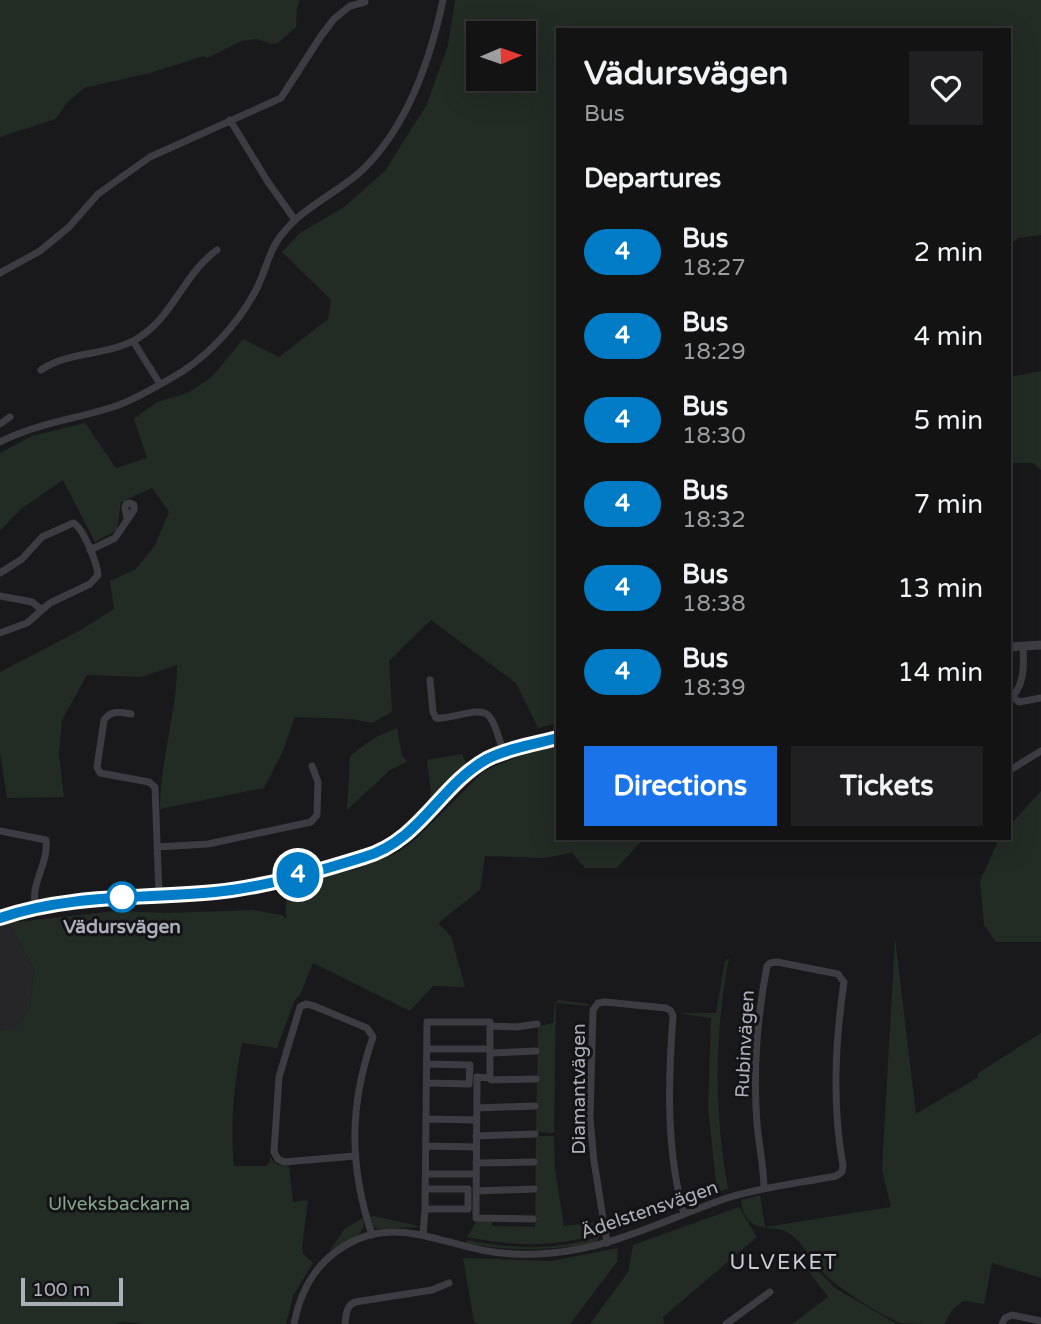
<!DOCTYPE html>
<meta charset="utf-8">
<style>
body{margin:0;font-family:"Varela Round",sans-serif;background:#202022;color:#f1f3f6;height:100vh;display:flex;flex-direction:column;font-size:26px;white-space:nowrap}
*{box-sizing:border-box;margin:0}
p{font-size:23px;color:#9d9ea0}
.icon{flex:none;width:38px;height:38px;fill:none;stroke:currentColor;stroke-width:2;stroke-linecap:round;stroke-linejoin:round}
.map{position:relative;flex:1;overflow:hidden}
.side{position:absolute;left:556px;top:28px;width:455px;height:812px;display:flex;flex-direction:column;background:#131314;border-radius:0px;box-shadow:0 7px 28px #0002,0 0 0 2px #323234}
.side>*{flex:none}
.badge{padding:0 14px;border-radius:23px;font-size:24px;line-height:46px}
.needle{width:46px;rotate:88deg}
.tools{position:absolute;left:466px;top:21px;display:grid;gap:14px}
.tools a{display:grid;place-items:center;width:70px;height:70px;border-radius:0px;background:#131314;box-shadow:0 7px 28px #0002,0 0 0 2px #323234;font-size:35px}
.scale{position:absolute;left:21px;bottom:18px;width:102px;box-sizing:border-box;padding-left:7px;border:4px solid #acafba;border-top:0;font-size:19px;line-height:24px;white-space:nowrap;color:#acafba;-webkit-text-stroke:5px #141416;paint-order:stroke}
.map>.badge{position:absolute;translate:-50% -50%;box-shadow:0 0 0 4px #fff}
h2{padding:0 28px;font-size:26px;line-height:63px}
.round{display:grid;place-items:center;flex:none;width:74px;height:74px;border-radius:0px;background:#202022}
.head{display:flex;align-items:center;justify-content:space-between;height:119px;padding:0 28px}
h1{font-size:33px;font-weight:800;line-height:52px}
.action{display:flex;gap:14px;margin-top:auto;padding:14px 28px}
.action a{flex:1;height:80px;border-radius:0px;background:#1a73e8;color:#fff;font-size:28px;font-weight:800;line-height:80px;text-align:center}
.action a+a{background:#202022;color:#f1f3f6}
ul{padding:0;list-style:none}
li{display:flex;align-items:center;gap:21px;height:84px;padding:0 28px}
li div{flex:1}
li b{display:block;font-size:26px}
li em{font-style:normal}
li .badge{min-width:77px;font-weight:700;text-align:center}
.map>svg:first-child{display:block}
.built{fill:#262528}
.green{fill:#232b25;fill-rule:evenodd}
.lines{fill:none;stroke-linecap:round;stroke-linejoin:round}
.minor{stroke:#3c3c42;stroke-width:7}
.tertiary{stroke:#3c3c42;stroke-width:9}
.line-casing{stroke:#fff;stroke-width:16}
.line{stroke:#007cc6;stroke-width:10}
.stop-dot{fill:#fff;stroke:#007cc6;stroke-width:3.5}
.labels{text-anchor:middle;stroke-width:6;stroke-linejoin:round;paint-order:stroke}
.stop-label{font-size:19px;font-weight:bold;fill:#acafba;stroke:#141416}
.street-label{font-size:19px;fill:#acafba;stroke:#141416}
.park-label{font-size:19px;fill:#84a48a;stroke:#141416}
.neighbourhood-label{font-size:21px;letter-spacing:2px;fill:#cdced6;stroke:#141416}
</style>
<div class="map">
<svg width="1041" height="1324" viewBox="0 0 1041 1324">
<rect width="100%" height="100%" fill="#19191b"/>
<path class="built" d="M 8,923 L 34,969 L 30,1007 L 17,1029 L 0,1031 L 0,926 Z"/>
<path class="green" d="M 0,0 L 300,0 L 297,8 L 296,27 L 278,43 L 272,44 L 256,39 L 242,41 L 207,58 L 204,56 L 150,73 L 84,88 L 66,104 L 56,119 L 0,137 Z
M 455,0 L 1041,0 L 1041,235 L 1019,238 L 1010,244 L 1010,30 L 558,30 L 558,723 L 538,728 L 516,683 L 431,620 L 389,661 L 392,712 L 372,723 L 352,719 L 295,717 L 282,753 L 264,788 L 160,809 C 160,760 177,713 177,665 L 141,677 L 87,675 L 62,720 L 59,753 L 64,797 L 7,798 L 0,753 L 0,672 L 79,631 L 114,609 L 110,581 L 136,569 L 155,545 L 169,512 L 152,488 L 121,502 L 117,530 L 95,542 L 63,480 L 21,509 L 0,531 L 0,453 L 32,436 L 85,423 L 116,468 L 147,458 L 134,419 L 157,402 L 187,393 L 211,378 L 243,339 L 279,357 L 328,319 L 331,300 L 282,252 L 300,233 L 344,207 L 385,171 L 427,104 L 448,45 ZM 478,33 L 523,33 L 523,79 L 478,79 Z
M 1041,371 L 1041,470 L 1033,463 L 1010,463 L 1010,377 Z
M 397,728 L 402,755 L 407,762 L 390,770 L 347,810 L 350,756 L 374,738 Z
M 553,742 L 558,759 L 558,838 L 644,838 L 617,868 L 585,868 L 572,853 L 544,858 L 485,856 L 480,890 L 438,923 L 451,936 L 465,987 L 433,986 L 410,1011 L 313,963 L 300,995 L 295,1000 L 277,1048 L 242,1043 C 234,1084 230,1124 234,1166 L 266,1166 L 270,1162 L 270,1157 C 275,1165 280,1166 289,1166 L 293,1202 L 308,1200 L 302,1248 L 303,1254 L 313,1263 L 293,1296 L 286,1324 L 144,1324 L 125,1322 L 115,1324 L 0,1324 L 0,1031 L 17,1028 L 30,1007 L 34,969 L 8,923 L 115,911 L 169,913 L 252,910 L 282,915 L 286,919 L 286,886 L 356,869 L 399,852 L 418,837 L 484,771 Z
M 462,754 L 466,763 L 429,801 L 431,792 L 427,760 Z
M 1041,791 L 1041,942 L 996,942 L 984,925 L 980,881 L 999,839 L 1010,838 L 1010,825 Z
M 895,938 L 916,1114 C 936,1101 958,1090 978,1077 L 978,1073 L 1041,1033 L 1041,1278 L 992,1263 L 984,1304 L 963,1301 L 953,1309 L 944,1324 C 931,1324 913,1324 901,1323 C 882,1316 837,1288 824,1273 C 812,1262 805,1246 793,1236 C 775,1220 746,1240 741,1200 L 760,1195 L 765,1227 L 891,1207 L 882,1170 Z
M 729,958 C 714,1037 714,1110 728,1189 L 717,1192 L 708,1107 L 711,1018 L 678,1013 L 716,1013 L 725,961 Z
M 558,1000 L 589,1004 L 589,1006 L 556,1003 L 554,1133 L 536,1132 L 538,1026 L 553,1023 L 555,1003 Z
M 536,1136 L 554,1136 L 555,1169 L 564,1226 L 599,1222 L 600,1228 L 597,1234 C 555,1248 510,1246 467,1237 L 477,1220 L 492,1219 L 492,1226 L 535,1227 Z
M 739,1207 L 757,1237 L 663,1317 L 664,1324 L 590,1324 L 628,1272 L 633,1245 Z
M 374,1216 L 419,1226 L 418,1227 L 378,1229 L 373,1227 L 369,1217 Z
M 363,1218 C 368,1238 342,1241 329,1252 L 344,1229 Z
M 600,1236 L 596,1242 L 589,1244 C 547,1251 509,1251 466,1243 L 467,1240 C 511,1249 557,1251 600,1236 Z
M 618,1248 L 617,1262 L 570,1324 L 477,1324 L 474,1322 L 463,1258 L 551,1261 Z
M 811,1264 L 835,1288 L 897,1324 L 792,1324 L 828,1297 L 805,1266 Z"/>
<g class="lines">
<path class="minor" d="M 230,120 L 268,182 L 295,220
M 0,273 L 40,251 L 69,227 L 98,194 L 150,157 L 281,98 L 321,36 L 334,19 L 350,6 L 365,2
M 133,341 L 160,384
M 41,370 C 69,351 104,356 133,341 C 172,321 183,274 217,250
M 0,424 L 10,417
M 0,442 C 37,423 77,419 116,406 C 134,400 152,389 168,380 C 204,361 237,326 256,290 C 266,271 269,249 283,233 C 303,208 334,194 358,174 C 406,131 430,61 443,0
M 90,550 L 115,538 L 134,510 L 134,505 L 130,503 L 126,504 L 125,508 L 127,518
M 0,573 L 22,559 L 42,537 L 73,523 C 83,527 97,563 98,575 L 90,584 L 50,603 L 27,623 L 0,633
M 0,596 L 32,602 L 41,609
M 430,680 L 433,712 L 436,718 C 451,720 480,705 489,716 C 497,725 499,742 504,753
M 1013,697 L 1019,702 L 1041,698
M 1010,699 C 1025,685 1024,665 1023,646
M 131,714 C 120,712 111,710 104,720 L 97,767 L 100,773 L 149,782 L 155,787 L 159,896
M 1010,770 L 1041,751
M 0,831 L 46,840 C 49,865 29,883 36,909
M 157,847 L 208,844 L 311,822 L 317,815 L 318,782 L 312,766
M 490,1026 L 517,1027 L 537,1024
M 427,1049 L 490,1049
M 491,1053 L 536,1051
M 490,1078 L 491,1080 L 536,1079
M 427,1083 L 469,1084 L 470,1065 L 428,1064
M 477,1108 L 535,1106
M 426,1119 L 476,1120
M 476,1136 L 535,1134
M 426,1146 L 476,1147
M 355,1156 L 284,1162 L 278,1159 L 274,1152 L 279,1077 L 300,1007 L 306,1004 L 314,1006 L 367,1028 L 373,1037 C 349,1106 349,1166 372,1235
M 476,1163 L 534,1162
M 426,1174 L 476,1174
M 476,1191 L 534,1189
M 425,1209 L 468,1209 L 468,1189 L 425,1189
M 423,1235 L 425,1209 L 427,1022 L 490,1022 L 490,1078 L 477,1077 L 476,1218 L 533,1219
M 607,1243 L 594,1161 L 590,1118 L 593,1010 L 598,1003 L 605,1002 L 666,1008 L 671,1011 L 673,1016 C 668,1081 666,1151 684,1214
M 294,1324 C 301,1286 321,1255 358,1239 C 400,1221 440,1242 482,1250 C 505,1255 528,1255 551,1253 C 613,1248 669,1218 727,1198 C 762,1187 800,1183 836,1176 L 842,1172 L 843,1166 C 832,1104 835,1044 844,982 L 838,974 L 777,962 L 770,963 L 767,966 C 757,1018 753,1072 757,1124 C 759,1146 764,1167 764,1189
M 345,1324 C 346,1315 346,1306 355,1302 L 432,1290 L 449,1283
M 726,1324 L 770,1292
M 1002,1324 L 1005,1318 L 1012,1315 L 1041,1321"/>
<path class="tertiary" d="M 1010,647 L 1041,645
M 0,918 C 69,894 143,899 215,892 C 265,887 316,872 364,857 C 420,841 440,785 487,759 C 509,748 535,744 558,738"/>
</g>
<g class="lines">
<g class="line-casing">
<path id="line" d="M 0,918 C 69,894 143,899 215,892 C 265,887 316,872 364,857 C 420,841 440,785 487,759 C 509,748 535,744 558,738"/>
</g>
<use href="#line" class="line"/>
</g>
<circle class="stop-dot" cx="122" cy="897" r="14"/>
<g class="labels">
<g class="stop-label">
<text x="122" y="933">Vädursvägen</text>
</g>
<g class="street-label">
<text transform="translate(744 1044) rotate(-87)" y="7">Rubinvägen</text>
<text transform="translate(578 1089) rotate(-90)" y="7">Diamantvägen</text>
<text transform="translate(649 1209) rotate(-19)" y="7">Ädelstensvägen</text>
</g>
<g class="park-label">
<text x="119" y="1210">Ulveksbackarna</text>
</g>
<g class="neighbourhood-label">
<text x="784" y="1269">ULVEKET</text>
</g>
</g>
</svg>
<div class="tools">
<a><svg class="needle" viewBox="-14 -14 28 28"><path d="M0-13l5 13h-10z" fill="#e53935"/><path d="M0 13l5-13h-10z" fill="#9d9ea0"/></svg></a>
</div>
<div class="scale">100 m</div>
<b class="badge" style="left:298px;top:875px;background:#007cc6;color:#fff">4</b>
<section class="side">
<div class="head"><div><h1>Vädursvägen</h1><p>Bus</p></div><a class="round"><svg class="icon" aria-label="heart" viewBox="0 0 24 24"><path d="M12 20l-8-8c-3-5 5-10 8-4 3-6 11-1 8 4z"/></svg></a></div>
<h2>Departures</h2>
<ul>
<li><span class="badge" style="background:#007cc6;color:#fff">4</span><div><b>Bus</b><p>18:27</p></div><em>2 min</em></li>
<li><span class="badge" style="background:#007cc6;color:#fff">4</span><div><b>Bus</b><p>18:29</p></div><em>4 min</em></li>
<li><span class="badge" style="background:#007cc6;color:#fff">4</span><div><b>Bus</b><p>18:30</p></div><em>5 min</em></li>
<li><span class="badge" style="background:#007cc6;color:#fff">4</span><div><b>Bus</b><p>18:32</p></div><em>7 min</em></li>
<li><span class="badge" style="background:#007cc6;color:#fff">4</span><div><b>Bus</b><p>18:38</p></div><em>13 min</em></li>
<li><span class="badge" style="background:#007cc6;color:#fff">4</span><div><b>Bus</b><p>18:39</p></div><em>14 min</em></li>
</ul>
<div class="action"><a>Directions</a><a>Tickets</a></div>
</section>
</div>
